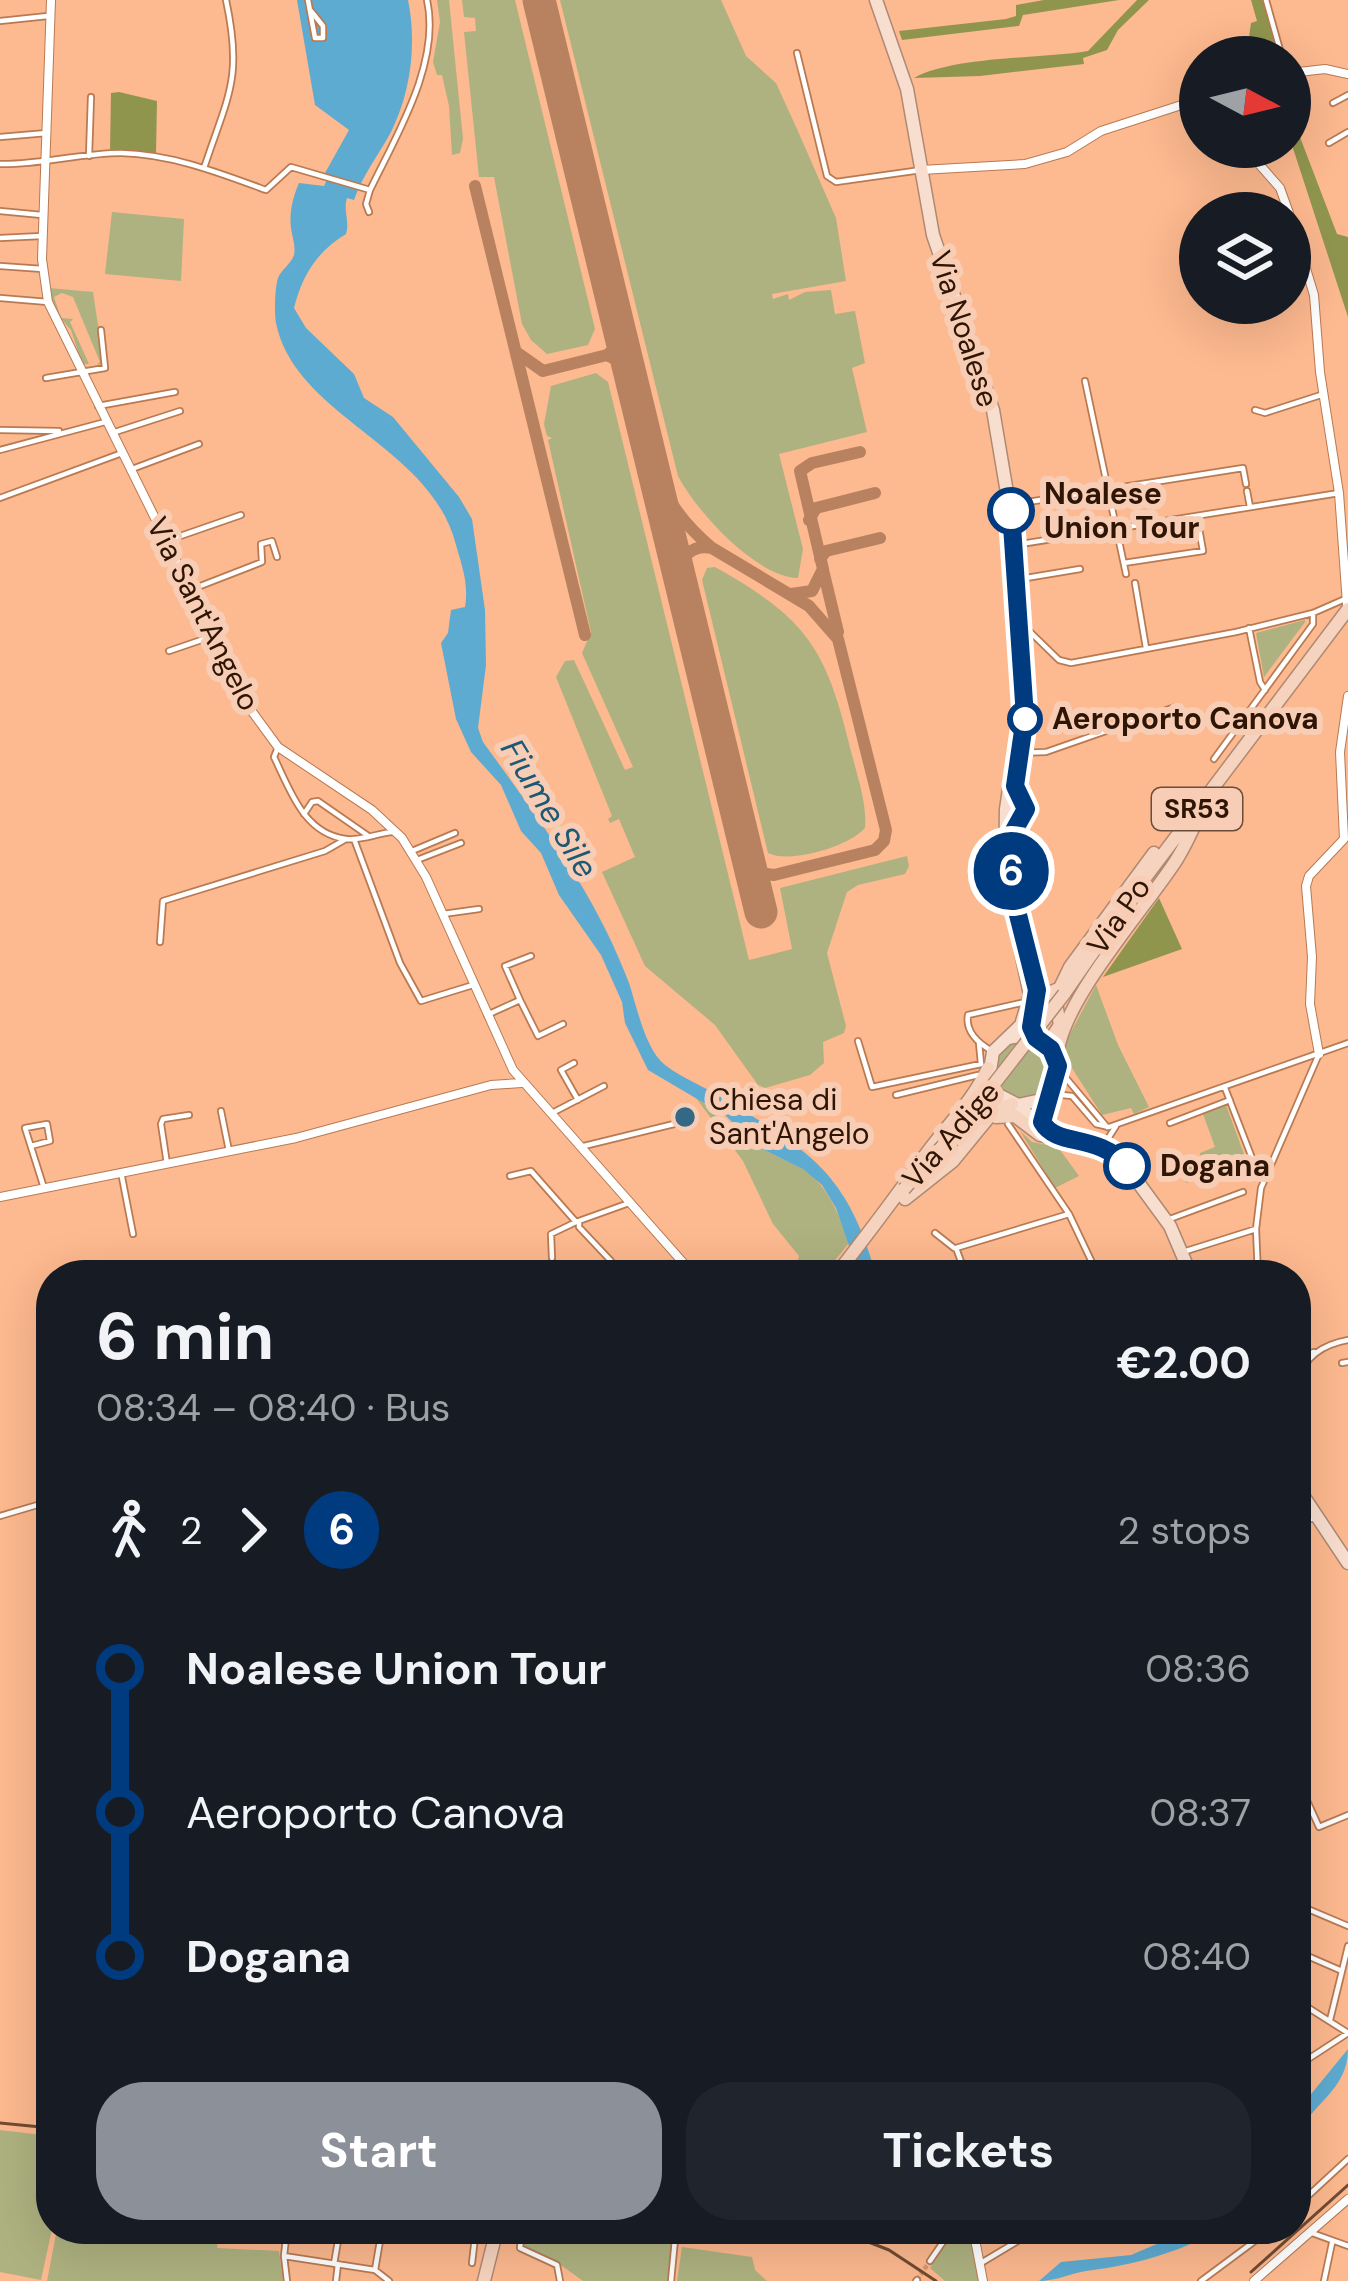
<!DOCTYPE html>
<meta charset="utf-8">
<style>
body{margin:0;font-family:"DM Sans",sans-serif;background:#20242c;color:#f1f3f6;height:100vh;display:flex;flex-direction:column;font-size:45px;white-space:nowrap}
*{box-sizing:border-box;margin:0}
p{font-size:39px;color:#9ea1a6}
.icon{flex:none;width:66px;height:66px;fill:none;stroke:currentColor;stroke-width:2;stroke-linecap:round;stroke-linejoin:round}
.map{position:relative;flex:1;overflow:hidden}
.sheet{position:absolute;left:36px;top:1260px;width:1275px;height:984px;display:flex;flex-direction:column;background:#171b24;border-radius:48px;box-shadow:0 12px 48px #0002}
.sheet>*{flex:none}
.badge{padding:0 24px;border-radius:39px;font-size:42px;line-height:78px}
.needle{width:78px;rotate:97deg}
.fabs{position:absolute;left:1179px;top:36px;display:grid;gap:24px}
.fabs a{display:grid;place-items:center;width:132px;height:132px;border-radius:50%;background:#171b24;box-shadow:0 12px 48px #0002;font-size:60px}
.map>.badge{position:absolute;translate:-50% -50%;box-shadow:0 0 0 6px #fff}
.legs{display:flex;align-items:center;gap:18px;height:132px;padding:0 60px;font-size:39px}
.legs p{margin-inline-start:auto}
.summary{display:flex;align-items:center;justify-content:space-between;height:204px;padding:0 60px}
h1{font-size:66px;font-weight:700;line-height:90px}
.action{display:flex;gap:24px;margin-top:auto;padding:24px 60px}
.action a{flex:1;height:138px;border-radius:48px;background:#8c9099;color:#fff;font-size:48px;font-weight:700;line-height:138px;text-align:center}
.action a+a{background:#20242c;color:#f1f3f6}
ul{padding:0 60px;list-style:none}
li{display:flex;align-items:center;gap:42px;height:144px;font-size:45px}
li i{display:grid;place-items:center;width:18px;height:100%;margin:0 15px;background:currentColor}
li i::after{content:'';width:30px;height:30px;margin:-15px;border:9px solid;border-radius:50%;background:#171b24}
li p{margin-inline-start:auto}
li:first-child i{background:linear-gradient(#0000 50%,currentColor 0)}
li:last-child i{background:linear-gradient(currentColor 50%,#0000 0)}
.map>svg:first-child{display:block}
.green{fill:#aeb280}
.forest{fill:#90954e}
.water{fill:#5eabd1}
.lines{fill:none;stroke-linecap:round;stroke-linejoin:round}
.taxiway{stroke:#b88260;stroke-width:12}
.runway{stroke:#b88260;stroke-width:33}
.minor-tunnel{stroke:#d49873;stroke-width:4.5;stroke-dasharray:4.5 2;stroke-linecap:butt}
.minor-casing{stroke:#b97a52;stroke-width:8}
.tertiary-casing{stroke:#b97a52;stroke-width:10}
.primary-casing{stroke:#af8973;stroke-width:15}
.trunk-casing{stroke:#af8973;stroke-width:15}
.minor{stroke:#fff;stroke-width:4.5}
.tertiary{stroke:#fff;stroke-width:8}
.primary{stroke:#f8dece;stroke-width:12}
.trunk{stroke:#f6d3be;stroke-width:12}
.rail{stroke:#724b32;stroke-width:3}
.trunk-bridge-casing{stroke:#af8973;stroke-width:15;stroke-linecap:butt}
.trunk-bridge{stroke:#f6d3be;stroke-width:12}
.line-1-casing{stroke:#fff;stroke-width:27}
.line-1{stroke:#003b80;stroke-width:18}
.stop-1-dot{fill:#fff;stroke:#003b80;stroke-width:6}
.poi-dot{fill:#336984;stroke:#f7cdb5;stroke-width:4.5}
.labels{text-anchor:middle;stroke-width:12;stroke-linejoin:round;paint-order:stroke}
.shield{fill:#f7cdb5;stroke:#6a4c3a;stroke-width:3}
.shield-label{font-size:27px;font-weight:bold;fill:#2e1505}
.street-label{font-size:30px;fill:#2e1505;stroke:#f7cdb5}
.stop-label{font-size:30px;font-weight:bold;fill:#2e1505;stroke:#f7cdb5;text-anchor:start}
.poi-label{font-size:30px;fill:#2e1505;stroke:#f7cdb5;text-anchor:start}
.water-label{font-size:33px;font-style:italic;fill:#1d5874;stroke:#f7cdb5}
</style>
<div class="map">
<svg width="1348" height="2281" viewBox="0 0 1348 2281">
<rect width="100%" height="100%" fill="#fdb98f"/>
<path class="green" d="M 437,0 L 449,0 L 463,139 L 460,153 L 452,155 L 449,106 L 442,75 L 437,75 L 433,62 L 440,22 Z
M 462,0 L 515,0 L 595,329 L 588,345 L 547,354 L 531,340 L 522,324 L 494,177 L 479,177 L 464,32 L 476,31 L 475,18 L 464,17 Z
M 560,0 L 721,0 L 746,56 L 776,83 L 797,129 L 836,218 L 846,281 L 772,294 L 773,299 L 788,294 L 789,300 L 805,292 L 831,290 L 835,314 L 855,311 L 865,363 L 852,368 L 867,432 L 779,454 L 803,549 L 798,578 C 756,577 697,512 678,476 Z
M 112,212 L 184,219 L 181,281 L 105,274 Z
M 49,288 L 93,292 L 104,365 L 97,364 L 100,362 L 73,297 L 62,293 L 54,297 L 61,318 L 73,319 L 70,322 L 89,364 L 93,364 L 82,364 L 71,330 L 57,314 Z
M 596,373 L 608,382 L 749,960 L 792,949 L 780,888 L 907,856 L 909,866 L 905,874 L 858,885 L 847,892 L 827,953 L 846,1026 L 844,1033 L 823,1042 L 824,1063 L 810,1075 L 765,1088 L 758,1085 L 715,1025 L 645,966 L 602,872 L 635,857 L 619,819 L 610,823 L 608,819 L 612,816 L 556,677 L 565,661 L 574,660 L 625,770 L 633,767 L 582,653 L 591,632 L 548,440 L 552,438 L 547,436 L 544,424 L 551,386 Z
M 715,567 C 810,620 827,651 852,755 C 858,778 867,804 865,828 C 848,847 790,864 768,853 L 702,580 L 707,568 Z
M 1305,620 L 1305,622 L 1264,677 L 1256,633 Z
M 1096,985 L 1118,1045 L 1149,1107 L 1134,1114 L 1131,1108 L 1102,1115 L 1070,1065 L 1066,1066 L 1065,1043 Z
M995 1070a29 29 0 1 1 58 0a29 29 0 1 1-58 0Z
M 696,1098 C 718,1112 735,1129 756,1145 C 768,1154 784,1159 798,1166 C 828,1183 838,1213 849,1243 L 823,1275 L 793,1275 L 799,1256 L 773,1224 L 743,1161 Z
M 1226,1105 L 1248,1165 L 1186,1183 L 1180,1165 L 1201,1158 L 1200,1153 L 1215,1147 L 1203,1114 Z
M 1020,1131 L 1032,1142 L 1058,1147 L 1079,1176 L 1055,1188 Z
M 0,2130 L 51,2136 L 52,2229 L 41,2280 L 0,2272 Z
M 57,2229 L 219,2229 L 217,2248 L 279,2251 L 283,2281 L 47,2281 Z
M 525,2229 L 675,2229 L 670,2281 L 583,2281 L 558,2263 L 523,2247 Z
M 956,2229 L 969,2229 L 978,2281 L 945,2281 L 930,2268 Z
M 682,2247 L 752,2257 L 755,2270 L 767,2281 L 677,2281 Z"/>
<path class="forest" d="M 1044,0 L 1119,0 L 1023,15 L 1019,26 L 902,40 L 899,31 L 1006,19 L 1016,16 L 1016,5 Z
M 1137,0 L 1149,0 L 1118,30 L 1107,50 L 1083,58 L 1084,64 L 980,76 L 914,78 C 954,56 1040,59 1088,51 Z
M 1251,0 L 1263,0 L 1279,57 L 1246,57 L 1251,23 L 1257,21 Z
M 119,92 L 157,101 L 156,153 L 110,149 L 111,93 Z
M 1290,111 L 1337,234 L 1348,237 L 1348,317 L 1290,139 Z
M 1159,898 L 1182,949 L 1103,977 Z"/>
<path class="water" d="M 297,0 L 408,0 C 417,43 411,92 391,132 C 378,156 363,174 354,200 L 347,198 C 343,212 350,221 346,234 C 317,251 302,276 294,308 L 306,328 L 354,374 L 364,398 L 393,417 L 459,497 L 472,519 L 485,610 L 486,665 L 478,728 L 483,742 C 538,818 596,894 629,983 C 637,1007 645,1049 665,1065 C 682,1078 703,1086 721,1097 C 809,1151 847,1171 876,1275 L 859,1275 L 836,1208 L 822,1185 L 803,1169 L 756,1146 L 726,1116 L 648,1070 L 625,1023 L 622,1002 L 601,955 L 559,895 L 541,853 L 521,831 L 501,785 L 471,752 L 456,719 L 441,643 L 448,633 L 451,610 L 465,607 C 469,584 462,566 456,545 C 431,445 295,417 276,323 C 274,313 275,287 278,278 C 281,270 291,264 294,255 C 296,246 292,236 291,228 C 289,212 293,197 299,183 L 324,186 L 329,175 L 325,173 L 349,130 L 315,105 Z
M 1348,2049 C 1348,2090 1312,2103 1296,2137 L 1298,2110 Z
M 1192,2229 L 1221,2229 C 1178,2253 1134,2265 1086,2271 C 1069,2274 1055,2281 1039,2281 L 1061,2262 L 1131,2255 Z"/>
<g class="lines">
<path class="taxiway" d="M 475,186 L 585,635
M 516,352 L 543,371 L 607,355 L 628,365
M 607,355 L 616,348 L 620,335
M 651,459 C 663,496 682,523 712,548 C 691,544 680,557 680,578
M 809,520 L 816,508 L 875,493
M 712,548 L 809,606 L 838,639 L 886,830 L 884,841 L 875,850 L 774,875 L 759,873 L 748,854
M 820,559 L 826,551 L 880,538
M 823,570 L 838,632
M 791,594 L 812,591 L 823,569 L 800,471 L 812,463 L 860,452"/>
<path class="runway" d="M 539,0 L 761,912"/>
<path class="minor-tunnel" d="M 917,2280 L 930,2261"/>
<g class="minor-casing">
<path id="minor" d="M 308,0 L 315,38 L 323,38 L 323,26 L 311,11
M 1266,0 L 1282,57
M 0,21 L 48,16
M 797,53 L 827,176 L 836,182 L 921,170
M 1333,103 L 1348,95
M 0,137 L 47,133
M 1329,143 L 1348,132
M 89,156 L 91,97
M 0,164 C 41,165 80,153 121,153 C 171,154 220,173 266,190 L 291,167 L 370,190
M 204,168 C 228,95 243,79 226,0
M 0,211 L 42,215
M 369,212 L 366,204 L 370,190 C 396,136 441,63 427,0
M 0,238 L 42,236
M 0,266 L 43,269
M 0,298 L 48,302
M 46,378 L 105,368 L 101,330
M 1085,381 L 1126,574
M 98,406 L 175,392
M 1255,410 L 1265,413 L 1324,394
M 0,430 L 59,431
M 112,433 L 180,411
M 0,450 L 105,422
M 132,469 L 199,444
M 1247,491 L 1250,507
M 0,498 L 122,453
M 1009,505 L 1243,468 L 1246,484
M 166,541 L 241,515
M 1015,545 L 1339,493
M 1124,563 L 1203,551 L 1197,517
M 1020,579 L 1080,569
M 1135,583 L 1146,648
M 190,590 L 262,562 L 261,544 L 272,541 L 277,557
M 1021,623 L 1059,660 L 1071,663 L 1236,632 L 1313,613 L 1345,599
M 1249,628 L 1260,682 L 1265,690
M 169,651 L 213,636
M 278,747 L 274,757 C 290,790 304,834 346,839 C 361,841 378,833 393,832
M 1015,753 L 1046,752 L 1175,707
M 1214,759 L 1313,624 L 1313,613
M 304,814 L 312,802 L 318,801 L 367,835
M 354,839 L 400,963 L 421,1001 L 473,985
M 412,851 L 455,833
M 417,860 L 461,843
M 443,914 L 479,909
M 160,942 L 163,901 L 325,851 L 346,839
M 520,1000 L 538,1036 L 563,1024
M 487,1015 L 520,1000 L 505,966 L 531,956
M 858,1041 L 872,1087 L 981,1064 L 979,1043
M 992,1051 C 978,1043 965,1032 968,1015 L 1021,1003
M 574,1063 L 561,1070 L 578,1100
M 1061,1072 L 1107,1127
M 1225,1088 L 1252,1158 L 1269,1168
M 1052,1094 L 1072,1096 L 1096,1124 L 1109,1127 L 1348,1043
M 896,1095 L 978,1075
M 221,1111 L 229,1151
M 554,1112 L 604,1086
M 1170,1123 L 1230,1100
M 1008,1124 L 1069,1214 L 1098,1275
M 31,1146 L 50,1141 L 47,1124 L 25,1128 L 44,1188
M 584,1146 L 674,1124
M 1110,1147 L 1109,1137 L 1116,1126
M 167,1164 L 161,1124 L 163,1119 L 189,1115
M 121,1172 L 133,1234
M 510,1176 L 531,1171 L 576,1222 L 629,1203
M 1167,1220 L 1243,1192
M 579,1222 L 579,1227 L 611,1261
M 935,1233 L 954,1248
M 1183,1252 L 1256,1229
M 552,1258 L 551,1234 L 576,1222
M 619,1273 L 621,1275
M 966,1275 L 956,1248 L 1069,1214
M 1227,1275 L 1256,1267
M 1258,1275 L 1256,1229 L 1261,1188 L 1319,1054
M 1296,1358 L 1314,1352
M 1342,1363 L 1348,1362
M 1296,1370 L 1303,1402 L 1305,1438
M 1299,1378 C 1306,1355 1326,1344 1348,1340
M 0,1516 L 51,1501
M 1296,1523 L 1314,1518
M 1304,1794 L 1319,1827 L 1348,1815
M 1296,1904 L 1348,1926
M 1296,1951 L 1342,1971 L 1330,2020
M 1342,1971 L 1348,1946
M 1296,2000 L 1348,2033
M 1296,2067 L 1348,2033
M 1296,2207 L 1348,2159
M 464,2229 L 475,2237 L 472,2263
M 522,2229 L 520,2248 L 557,2265 L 560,2281
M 1312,2233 L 1348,2246
M 284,2256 L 375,2270 L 389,2281
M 930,2261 L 952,2229
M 981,2263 L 1038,2229
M 334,2264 L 340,2229
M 375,2270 L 382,2229
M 287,2281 L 284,2256 L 287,2229
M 336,2281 L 338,2264
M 671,2281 L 676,2229
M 916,2281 L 917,2280
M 1201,2281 L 1271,2229
M 1324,2281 L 1332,2243"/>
</g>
<g class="tertiary-casing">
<path id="tertiary" d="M 51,0 L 42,259 L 48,302 L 248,706 L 278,747 L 372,810 L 402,838 L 426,877 L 513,1070 L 694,1275
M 1290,73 L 1325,69 L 1348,74
M 1244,147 L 1280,188 L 1289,213
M 921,170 L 1025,164 L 1067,152 L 1101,131 L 1200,99
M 1290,216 L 1314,295 L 1320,372 L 1339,493 L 1347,604
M 1319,1054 L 1310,1004 L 1312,957 L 1306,886 L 1309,876 L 1344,839 L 1340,752 L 1348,696
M 0,1197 L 296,1138 L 491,1085 L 521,1083
M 973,2229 L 983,2281
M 1254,2281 L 1348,2199"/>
</g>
<g class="primary-casing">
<path id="primary" d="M 876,0 L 907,89 L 933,235 L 993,410 L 1015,540 L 1019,723 L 1006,809 L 1005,875 L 1030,995 L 1021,1025 L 993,1052 L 989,1077 L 997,1094 L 1018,1105 L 1041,1100 L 1054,1087 C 1065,1055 1043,1030 1009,1038
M 1011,839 L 1026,812 L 1015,783
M 1019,1106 L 1049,1137 L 1095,1146 L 1121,1159 L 1170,1226 L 1191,1275
M 1296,1485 L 1348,1563"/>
</g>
<g class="trunk-casing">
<path id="trunk" d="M 1037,990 L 1049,993 L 1058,989
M 1064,994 L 1139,886 L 1348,609
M 1040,1040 L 1052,1037 L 1060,1025 L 1055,998 L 1070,967 L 1154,853
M 1057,1061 C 1056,1006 1146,908 1177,859 C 1185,846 1192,831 1198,817
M 996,1117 L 1015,1116 L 1040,1135 L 1049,1137
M 905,1199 L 953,1161 L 994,1111 L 1012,1104
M 836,1275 C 865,1237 894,1200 921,1161 C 943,1129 972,1103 988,1068
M 484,2281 L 497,2229"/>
</g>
<use href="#minor" class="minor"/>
<use href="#tertiary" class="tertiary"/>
<use href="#primary" class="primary"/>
<use href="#trunk" class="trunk"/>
<path class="rail" d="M 0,2123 L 51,2128
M 835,2229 L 889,2250 L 936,2281
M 1251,2272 L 1348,2185"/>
<g class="trunk-bridge-casing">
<path id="trunk-bridge" d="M 904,1189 L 966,1120 L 1064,994"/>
</g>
<use href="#trunk-bridge" class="trunk-bridge"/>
</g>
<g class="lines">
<g class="line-1-casing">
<path id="line-1" d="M 1011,511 L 1025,717 L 1015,786 L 1026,809 L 1012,834 L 1012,891 L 1037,990 L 1031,1027 L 1036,1038 L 1051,1049 L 1058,1066 L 1042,1122 C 1057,1148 1097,1132 1127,1166"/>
</g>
<use href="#line-1" class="line-1"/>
</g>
<g class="stop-1-dot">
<circle cx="1011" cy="511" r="21"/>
<circle cx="1025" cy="719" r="15"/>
<circle cx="1127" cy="1166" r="21"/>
</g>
<circle class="poi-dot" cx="685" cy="1117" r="12"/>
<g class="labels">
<rect class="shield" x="1152" y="788" width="90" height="42" rx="9"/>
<g class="shield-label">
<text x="1197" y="818">SR53</text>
</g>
<g class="street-label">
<text transform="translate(964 329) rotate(72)" y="10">Via Noalese</text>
<text transform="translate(203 614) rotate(63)" y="10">Via Sant'Angelo</text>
<text transform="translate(1119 916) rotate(-55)" y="10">Via Po</text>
<text transform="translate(951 1135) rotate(-49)" y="10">Via Adige</text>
</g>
<g class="stop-label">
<text x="1044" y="504">Noalese<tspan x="1044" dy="34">Union Tour</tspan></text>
<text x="1052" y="729">Aeroporto Canova</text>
<text x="1160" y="1176">Dogana</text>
</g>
<g class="poi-label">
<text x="709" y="1110">Chiesa di<tspan x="709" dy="34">Sant'Angelo</tspan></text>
</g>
<g class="water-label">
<text transform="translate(550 808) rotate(59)" y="12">Fiume Sile</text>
</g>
</g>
</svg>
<div class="fabs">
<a><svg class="needle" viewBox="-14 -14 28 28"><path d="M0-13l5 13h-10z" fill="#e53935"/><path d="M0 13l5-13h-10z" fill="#9ea1a6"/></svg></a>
<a><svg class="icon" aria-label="layers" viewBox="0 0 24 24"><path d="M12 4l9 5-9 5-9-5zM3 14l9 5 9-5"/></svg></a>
</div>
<b class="badge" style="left:1011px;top:871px;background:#003b80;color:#fff">6</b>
<section class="sheet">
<div class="summary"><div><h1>6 min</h1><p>08:34 – 08:40 · Bus</p></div><b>€2.00</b></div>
<div class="legs"><svg class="icon" aria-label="walk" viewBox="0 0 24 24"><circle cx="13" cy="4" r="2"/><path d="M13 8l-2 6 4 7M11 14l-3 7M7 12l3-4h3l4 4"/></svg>2<svg class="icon" aria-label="forward" viewBox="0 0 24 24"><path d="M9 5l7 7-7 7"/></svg><b class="badge" style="background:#003b80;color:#fff">6</b><p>2 stops</p></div>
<ul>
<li><i style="color:#003b80"></i><b>Noalese Union Tour</b><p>08:36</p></li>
<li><i style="color:#003b80"></i><span>Aeroporto Canova</span><p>08:37</p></li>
<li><i style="color:#003b80"></i><b>Dogana</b><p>08:40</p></li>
</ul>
<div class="action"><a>Start</a><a>Tickets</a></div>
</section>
</div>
